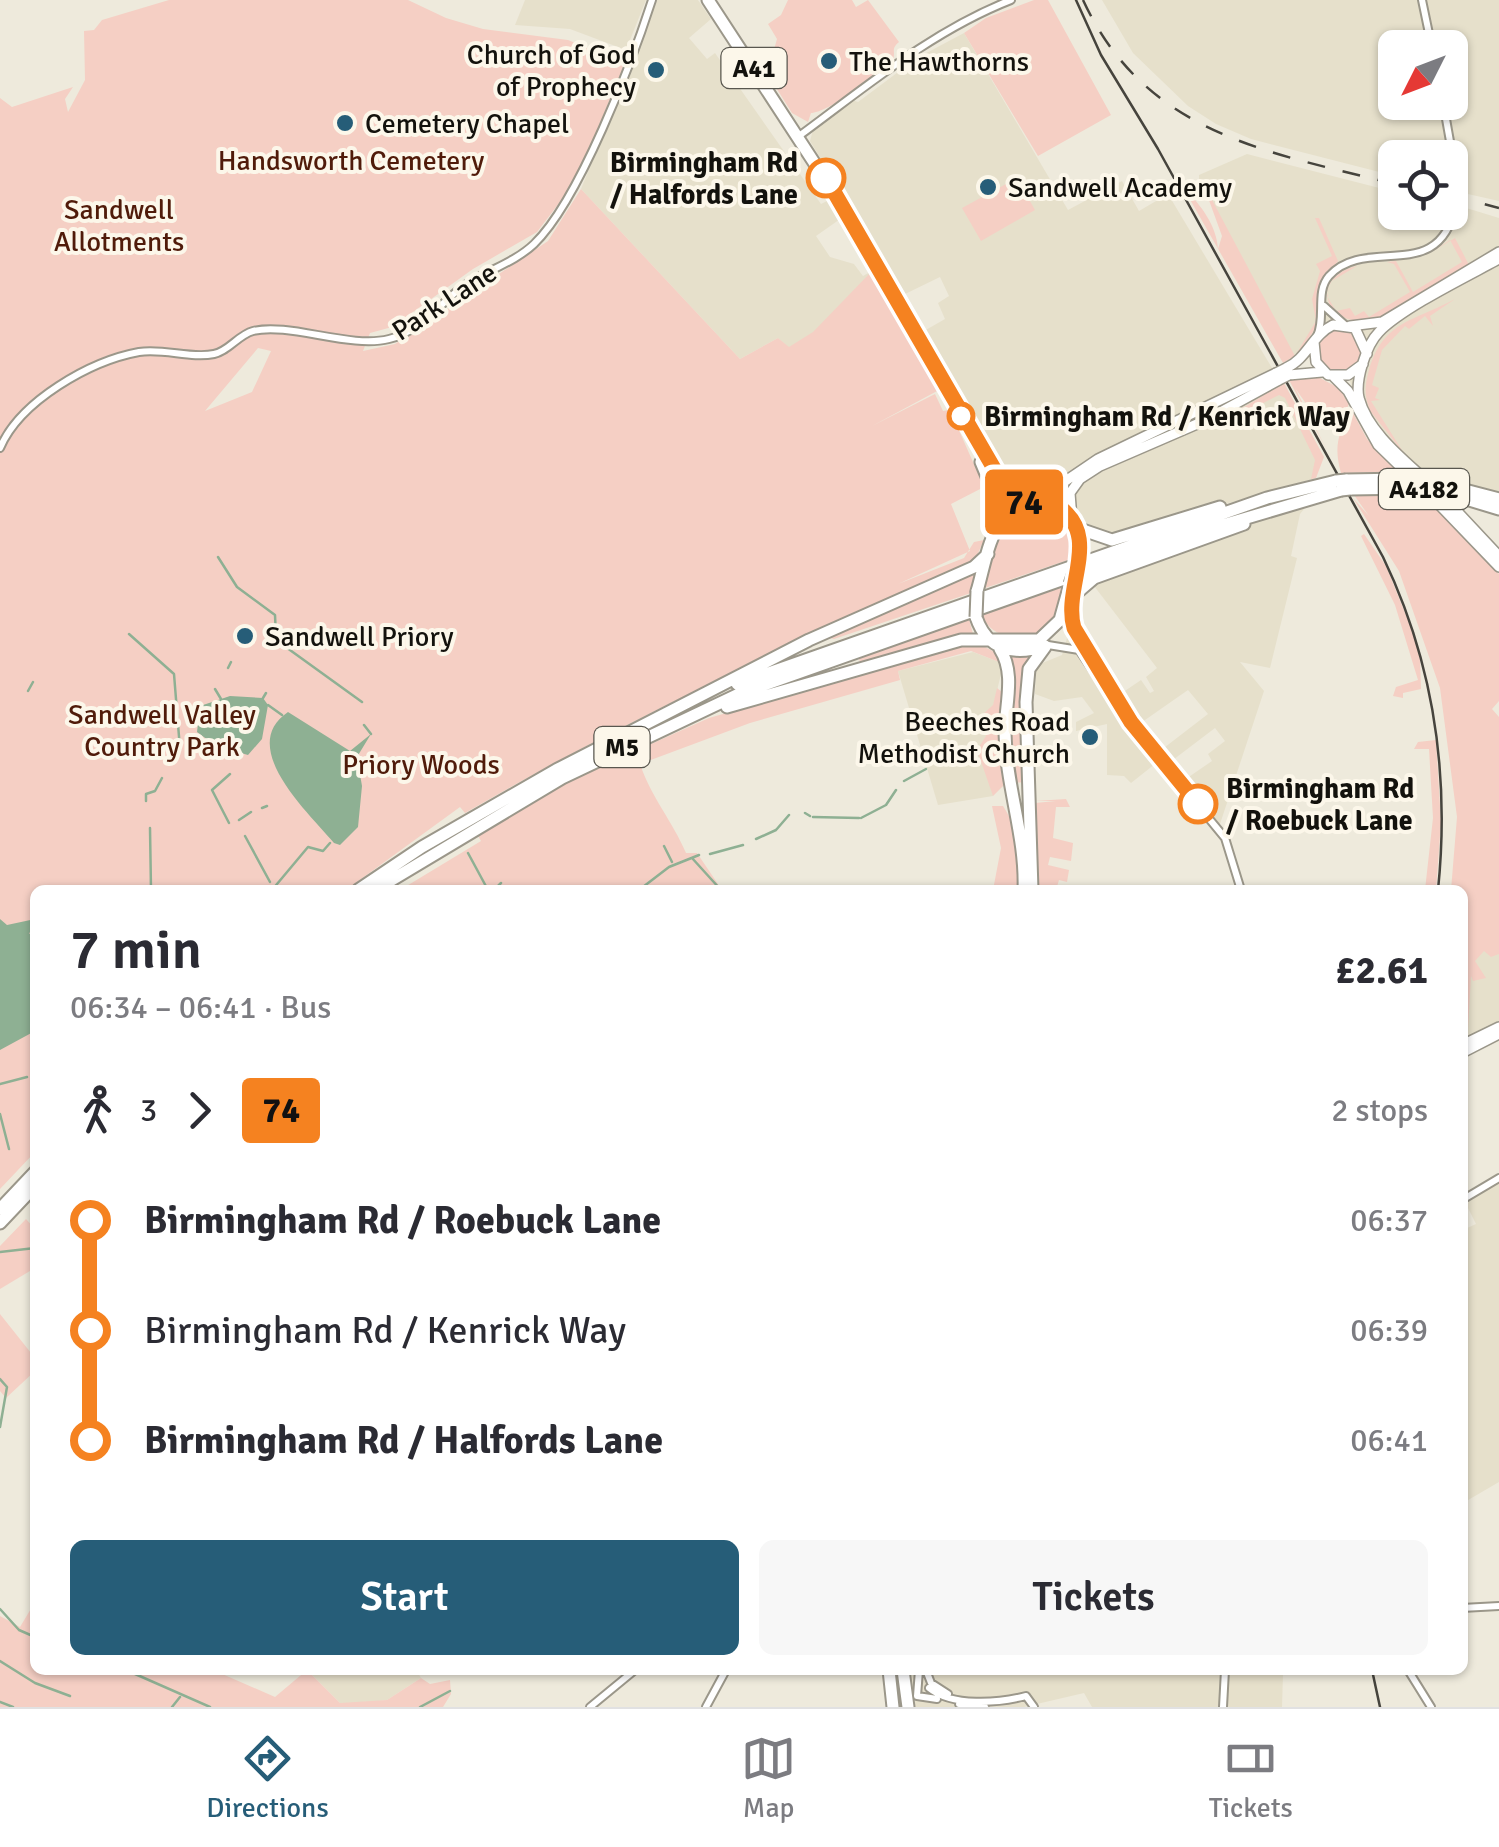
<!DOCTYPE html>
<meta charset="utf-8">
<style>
body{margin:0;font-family:Signika,sans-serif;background:#f7f7f7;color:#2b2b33;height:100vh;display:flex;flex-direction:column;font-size:38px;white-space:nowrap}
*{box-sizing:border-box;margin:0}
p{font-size:32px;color:#7c7c81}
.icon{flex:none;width:55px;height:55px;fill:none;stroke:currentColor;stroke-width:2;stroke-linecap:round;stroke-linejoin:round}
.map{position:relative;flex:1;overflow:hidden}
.side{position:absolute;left:30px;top:885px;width:1438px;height:790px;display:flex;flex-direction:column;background:#fff;border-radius:15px;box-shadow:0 2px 8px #0004}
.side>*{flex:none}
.badge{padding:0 20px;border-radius:8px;font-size:35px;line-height:65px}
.needle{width:65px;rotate:228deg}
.controls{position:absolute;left:1378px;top:30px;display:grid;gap:20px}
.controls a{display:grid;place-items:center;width:90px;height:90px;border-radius:15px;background:#fff;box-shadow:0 2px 8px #0004;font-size:50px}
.map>.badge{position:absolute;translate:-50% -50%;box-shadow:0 0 0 5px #fff}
.legs{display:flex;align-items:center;gap:15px;height:110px;padding:0 40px;font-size:32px}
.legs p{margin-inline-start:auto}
.overview{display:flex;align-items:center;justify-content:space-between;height:170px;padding:0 40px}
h1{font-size:55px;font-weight:600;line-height:75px}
.cta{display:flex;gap:20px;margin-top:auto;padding:20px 40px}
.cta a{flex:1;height:115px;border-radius:15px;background:#265d78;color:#fff;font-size:40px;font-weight:600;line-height:115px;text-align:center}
.cta a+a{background:#f7f7f7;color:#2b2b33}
ul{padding:0 40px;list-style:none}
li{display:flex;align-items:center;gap:35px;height:110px;font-size:38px}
li i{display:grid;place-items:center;width:15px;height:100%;margin:0 12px;background:currentColor}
li i::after{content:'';width:25px;height:25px;margin:-12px;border:8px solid;border-radius:50%;background:#fff}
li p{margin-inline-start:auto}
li:first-child i{background:linear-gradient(#0000 50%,currentColor 0)}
li:last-child i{background:linear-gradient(currentColor 50%,#0000 0)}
.menu{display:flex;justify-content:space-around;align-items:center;height:140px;border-top:2px solid #e1e1e2;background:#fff;font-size:28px;color:#7c7c81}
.menu a{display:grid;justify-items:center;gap:5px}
.menu .active{color:#265d78}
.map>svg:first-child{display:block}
.built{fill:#e6e0cb;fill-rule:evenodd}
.green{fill:#f5cfc4;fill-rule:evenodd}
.water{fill:#8eb093}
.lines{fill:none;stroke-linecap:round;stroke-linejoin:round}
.stream{stroke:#8eb093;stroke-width:2.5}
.minor-casing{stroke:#9b978a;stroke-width:10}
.major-casing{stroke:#9b978a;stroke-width:12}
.highway-casing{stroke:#9b978a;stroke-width:15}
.minor{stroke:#fff;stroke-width:6}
.major{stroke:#fff;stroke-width:9}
.highway{stroke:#fff;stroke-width:11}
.tram{stroke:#46443d;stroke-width:2.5}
.rail{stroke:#46443d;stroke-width:2.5;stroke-dasharray:18 18;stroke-linecap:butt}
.minor-bridge-casing{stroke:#9b978a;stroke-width:10;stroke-linecap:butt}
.major-bridge-casing{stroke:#9b978a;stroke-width:12;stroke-linecap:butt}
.highway-bridge-casing{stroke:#9b978a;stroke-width:15;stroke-linecap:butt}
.minor-bridge{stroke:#fff;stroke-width:6}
.major-bridge{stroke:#fff;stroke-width:9}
.highway-bridge{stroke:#fff;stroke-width:11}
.line-1-casing{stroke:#fff;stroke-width:22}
.line-1{stroke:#f58220;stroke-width:15}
.poi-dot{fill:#265d78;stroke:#fcf7ea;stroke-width:4}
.stop-1-dot{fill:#fff;stroke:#f58220;stroke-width:5}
.labels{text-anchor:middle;stroke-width:8;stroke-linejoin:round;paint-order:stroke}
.shield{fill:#fcf7ea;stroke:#59574f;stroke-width:2.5}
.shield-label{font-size:25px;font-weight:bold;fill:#13120d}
.poi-label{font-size:28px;fill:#13120d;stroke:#fcf7ea;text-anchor:start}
.park-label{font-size:28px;fill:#501b0a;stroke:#fcf7ea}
.stop-label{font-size:28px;font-weight:bold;fill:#13120d;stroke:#fcf7ea;text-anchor:start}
.street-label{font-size:28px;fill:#13120d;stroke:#fcf7ea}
</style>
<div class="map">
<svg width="1499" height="1707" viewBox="0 0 1499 1707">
<rect width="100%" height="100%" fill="#eeeadc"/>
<path class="built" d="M 525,0 L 646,0 L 626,50 L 570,29 L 515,25 Z
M 657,0 L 698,0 L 711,19 L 689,38 L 707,59 L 715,53 L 821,204 L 831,199 L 843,217 L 816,236 L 830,257 L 854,264 L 863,276 L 872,271 L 939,390 L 789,348 L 778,338 L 740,359 L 581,189 Z
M 1102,0 L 1499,0 L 1499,201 L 1450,190 L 1450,158 L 1395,158 L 1395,176 L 1251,139 L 1216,124 L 1188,106 L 1133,53 ZM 1395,48 L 1450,48 L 1450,102 L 1395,102 Z
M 964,33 L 1068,210 L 1122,181 L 1139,211 L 1168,194 L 1281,383 L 1318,460 L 1316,478 L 1111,537 L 1049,511 L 1012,514 L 917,335 L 945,319 L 938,303 L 949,296 L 940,277 L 903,295 L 810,141 L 813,130 L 852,100 L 858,102 L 917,58 Z
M 1247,154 L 1395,192 L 1395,212 L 1450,212 L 1450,203 L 1499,218 L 1499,492 L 1411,472 L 1358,406 L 1348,375 L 1363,364 L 1362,335 L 1339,325 L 1286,368 L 1283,363 L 1288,361 L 1280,333 L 1199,180 L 1199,175 Z
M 1309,503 L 1300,514 L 1291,556 L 1297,558 L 1270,668 L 1240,662 L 1264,691 L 1220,824 L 1217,827 L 1180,783 L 1212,761 L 1208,754 L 1225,741 L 1215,728 L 1165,766 L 1160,760 L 1131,783 L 1124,776 L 1107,775 L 1107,724 L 1076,731 L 1076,722 L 1094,713 L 1082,697 L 1054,701 L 1035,694 L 1036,670 L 1040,664 L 1062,655 L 1068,635 L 1116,697 L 1141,680 L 1150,693 L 1154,691 L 1146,677 L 1157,668 L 1091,582 ZM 1188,690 L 1208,714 L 1156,754 L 1135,727 Z
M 973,652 L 999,662 L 1002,670 L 991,715 L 993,796 L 938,805 L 898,671 Z
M 1499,937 L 1499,1030 L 1462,1049 L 1462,954 Z
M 1499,1176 L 1499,1482 L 1463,1503 L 1462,1275 L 1468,1270 L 1463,1269 L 1462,1226 L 1465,1229 L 1476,1224 L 1463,1198 Z
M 307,1670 L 416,1670 L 421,1678 L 387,1700 L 352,1704 L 340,1703 Z
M 908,1670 L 1237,1670 L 1238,1674 L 1263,1670 L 1269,1674 L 1274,1670 L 1321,1670 L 1283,1674 L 1282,1707 L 1092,1707 L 1084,1693 L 1024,1707 L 911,1707 Z"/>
<path class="green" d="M 169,0 L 408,0 L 446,18 L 483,29 L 568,40 L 625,63 L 576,181 L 537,232 L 473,269 L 392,327 L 370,333 L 363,351 L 395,344 L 548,241 L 581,189 L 740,359 L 778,338 L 789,347 L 813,332 L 872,271 L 939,390 L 872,426 L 935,394 L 943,411 L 950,410 L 984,487 L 951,504 L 970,551 L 898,584 L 964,558 L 974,542 L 984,540 L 974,562 C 801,639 629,718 465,813 L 460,807 L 346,890 L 35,890 L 35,1152 L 0,1189 L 0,98 L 12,107 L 73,87 L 65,99 L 68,112 L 85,80 L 84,31 L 94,30 L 102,20 ZM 258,348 L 271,351 L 252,392 L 205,411 Z
M 788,0 L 852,0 L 856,7 L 868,0 L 899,42 C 889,50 898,53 891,63 C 881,76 826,113 811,113 L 808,122 L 792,113 L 760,62 L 771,60 L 777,39 L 768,24 L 781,15 Z
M 1034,0 L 1048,0 L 1111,115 L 1038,156 L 964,33 L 986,18 Z
M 1017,178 L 1035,210 L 981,241 L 962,208 Z
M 1202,181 L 1295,356 L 1316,321 L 1312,299 L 1320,271 L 1316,264 L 1332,256 L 1315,218 L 1319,218 L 1338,261 L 1318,288 L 1319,322 L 1301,352 L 1283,363 L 1184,189 C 1201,204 1217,227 1218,249 L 1222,236 Z
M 1455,238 L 1469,265 C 1432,288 1372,346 1331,309 C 1321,286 1335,271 1357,266 L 1330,282 L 1327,296 L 1336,311 L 1350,308 L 1355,316 L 1364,311 L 1369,317 L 1410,292 L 1394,264 L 1387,262 L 1396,261 L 1413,292 L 1462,262 L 1450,240 L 1430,253 Z
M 1455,299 L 1430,316 L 1433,326 L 1425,316 L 1409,329 L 1405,326 L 1382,350 L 1372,385 L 1379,388 L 1375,398 L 1380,400 L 1371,401 L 1405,455 L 1371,412 L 1372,416 L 1362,399 L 1369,408 C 1364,394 1365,385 1369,370 C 1384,320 1413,322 1455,299 Z
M1317 350a22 22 0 1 1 44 0a22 22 0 1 1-44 0Z
M 1316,376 L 1339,388 L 1349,404 L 1336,431 L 1312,412 L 1295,388 L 1327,450 L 1289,380 Z
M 1284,383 L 1324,457 L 1316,478 L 1311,479 L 1315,460 L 1285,398 L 1279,395 L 1238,416 L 1236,412 Z
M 1352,411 L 1367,439 L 1397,472 L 1341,473 C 1334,449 1337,432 1352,411 Z
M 1395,494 L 1426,499 L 1499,574 L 1499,701 L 1492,709 L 1499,717 L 1499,954 L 1491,957 L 1484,951 L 1475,961 L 1486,978 L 1473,981 L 1471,976 L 1468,1030 L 1463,1033 L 1462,890 L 1451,890 L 1457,817 L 1440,688 L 1399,571 L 1353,498 L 1369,516 L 1354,495 Z
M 1038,507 L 1064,516 L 1077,539 L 1074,558 L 985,588 L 999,532 L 1008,533 L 1003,524 L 1018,510 Z
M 1364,534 L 1386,566 L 1412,630 L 1420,659 L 1421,689 L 1403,693 L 1403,698 L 1393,696 L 1396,687 L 1418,680 L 1395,605 L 1361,536 Z
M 977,570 L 971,593 L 834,639 L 827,637 Z
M 1066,586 L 1054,621 L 1042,635 C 1017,635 992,642 982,614 Z
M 969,619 L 973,634 L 861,664 L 858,657 Z
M 976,642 L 996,653 L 1003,670 L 999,662 L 971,651 L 898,671 L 900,680 L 750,723 L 640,764 C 651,797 673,822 686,853 L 697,853 L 722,890 L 400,890 L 481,841 L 476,832 L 575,778 L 709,718 Z
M 1009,655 L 1033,655 L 1027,661 L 1026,782 L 1013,783 Z
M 997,688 L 1002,692 L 1006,783 L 993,796 L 977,750 L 986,736 L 981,716 L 993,705 Z
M 1436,740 L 1441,822 L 1436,890 L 1425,890 L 1433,818 L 1429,749 L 1414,749 L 1418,742 Z
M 1066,799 L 1070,807 L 1056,807 L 1053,838 L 1073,843 L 1071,861 L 1050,857 L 1048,865 L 1069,870 L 1067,882 L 1059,880 L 1056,890 L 1034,890 L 1035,803 L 1056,801 L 1035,801 Z
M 992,806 L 1003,806 C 1020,831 1019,861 1020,890 L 993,890 L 1001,848 Z
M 26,1219 L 35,1229 L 35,1268 L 0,1289 L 0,1246 Z
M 0,1314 L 35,1358 L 35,1371 L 6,1398 L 0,1391 Z
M 35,1602 L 35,1670 L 213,1670 L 275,1697 L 307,1670 L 340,1703 L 387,1700 L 421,1678 L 430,1684 L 450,1680 L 451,1694 L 443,1707 L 0,1707 L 0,1616 L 20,1627 Z"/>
<path class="water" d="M 230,696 L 263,698 L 268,705 L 262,739 L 248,755 L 216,746 L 197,732 L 200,706 Z
M 288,712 L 350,751 L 371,734 L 357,757 L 362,786 L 358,827 L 340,845 L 334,843 C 309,813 236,747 288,712 Z
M 0,919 L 7,925 L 35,919 L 35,930 L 29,933 L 35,940 L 35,1031 L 0,1050 Z"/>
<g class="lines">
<path class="stream" d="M 218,557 L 237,587 L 275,615 L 276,637 L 283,645 L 362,702
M 129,634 L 174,674 L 180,749 L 172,762
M 228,668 L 231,662
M 215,689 L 221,699
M 28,691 L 33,682
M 263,698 L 266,693
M 268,705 L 282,715
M 364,725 L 371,734
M 904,781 L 926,769
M 146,801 L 146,794 L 155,791 L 162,778
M 262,808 L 267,806
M 805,813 L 810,816
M 813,817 L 859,818
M 861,818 L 886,805 L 896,790
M 239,820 L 251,812
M 229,823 L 212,790 L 230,774
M 150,828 L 151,890
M 245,836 L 270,882
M 756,839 L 776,830 L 789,815
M 664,846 L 672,862
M 468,853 L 488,890
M 710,854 L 743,845
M 692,858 L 721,890
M 272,890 L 308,847 L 323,851 L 330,843
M 494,890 L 501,883
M 639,890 L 669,867 L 699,855
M 0,1084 L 27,1077
M 0,1114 L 9,1149
M 0,1252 L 35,1248
M 0,1379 L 7,1387 L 0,1427
M 0,1609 L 19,1630 L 35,1637
M 0,1661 L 35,1683 L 70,1696
M 101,1670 L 117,1670
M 126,1670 L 210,1707
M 0,1702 L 13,1707
M 172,1707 L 180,1697
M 420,1707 L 450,1691"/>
<g class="minor-casing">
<path id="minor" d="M 1422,0 L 1432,48
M 1443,102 L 1459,192
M 799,136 C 867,86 932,31 1011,0
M 1324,306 L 1344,324
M 1317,336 C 1326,317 1315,292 1329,276 C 1367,234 1440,287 1456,204
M 0,448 C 20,401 90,361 139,352 C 164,348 191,359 214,354 C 229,351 238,335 253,331 C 289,322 350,349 389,339 C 419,332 439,305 462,287 C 485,271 514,263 534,244 C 579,201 632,62 652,0
M 1069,611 L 1090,658
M 1048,645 L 1079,650 L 1122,713 L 1225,838 L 1241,890
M 1099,673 L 1128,717
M 1462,1200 L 1499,1178
M 1462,1608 L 1499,1606
M 919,1670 L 917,1696 L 937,1699
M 926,1670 L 931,1683 L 948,1694
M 1408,1670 L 1431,1707
M 929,1688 C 952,1707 999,1703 1026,1696 L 1034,1707
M 959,1704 L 985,1707
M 590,1707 L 635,1670
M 706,1707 L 726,1670
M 1223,1707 L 1225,1670"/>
</g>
<g class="major-casing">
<path id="major" d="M 1350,326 L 1382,322 L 1499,252
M 1314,342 L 1316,362 L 1328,375 L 1348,375 L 1363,364
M 1286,368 C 1307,359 1312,335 1333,325 L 1355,328 L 1367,354
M 1289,375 L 1322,372
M 1334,377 L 1348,391 L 1378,445 L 1414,480
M 1428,482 C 1403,459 1368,432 1359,398 C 1355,381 1366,345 1379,332 C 1402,308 1468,276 1499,259
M 1426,491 L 1499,567
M 1439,492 L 1499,556
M 1036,501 L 1098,459 L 1276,373
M 1072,519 L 1070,493 L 1080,479 L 1100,466 L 1204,421 L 1279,380
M 1462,1045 L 1499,1027
M 1462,1053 L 1499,1034"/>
</g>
<g class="highway-casing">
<path id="highway" d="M 708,0 L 862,236 L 997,476 L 1012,497 L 1028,503
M 981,462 L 996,498 L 995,525
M 1346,480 L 1404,479
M 1434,482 L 1499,499
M 1350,489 L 1414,488
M 1446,493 L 1499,509
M 1077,528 L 1112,540 L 1220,507
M 977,591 C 984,568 988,536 1004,518 C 1035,483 1087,511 1080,556
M 1073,596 L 1094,578 L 1244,524
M 976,617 C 987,650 1014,656 1045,646
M 1000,649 C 1016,674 1005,705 1005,733 C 1006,787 1026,836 1024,890
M 737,684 L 1267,498 L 1336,481
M 727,707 L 961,640 L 1039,640 L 1060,620 L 1070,584
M 358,890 L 422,847 L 556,770 L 809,640 L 974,567 L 988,554
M 375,890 L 562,778 L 741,693 L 1186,536 L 1341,490
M 1032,890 L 1026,702 L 1029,669 L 1045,647
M 0,1209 L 35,1172
M 0,1223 L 35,1186
M 889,1670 L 893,1707
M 903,1670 L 908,1707"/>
</g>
<use href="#minor" class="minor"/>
<use href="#major" class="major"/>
<use href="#highway" class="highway"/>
<path class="tram" d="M 1076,0 L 1101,55 L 1158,149 L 1383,557 C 1434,663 1450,773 1438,890
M 1372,1670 L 1380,1707"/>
<path class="rail" d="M 1083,0 C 1145,134 1267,152 1395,184
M 1450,195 L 1499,208"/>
<g class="minor-bridge-casing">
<path id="minor-bridge" d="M 1456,204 L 1459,192"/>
</g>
<g class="major-bridge-casing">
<path id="major-bridge" d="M 1276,373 L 1286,368
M 1279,380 L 1289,375"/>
</g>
<g class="highway-bridge-casing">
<path id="highway-bridge" d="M 1404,479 L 1434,482
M 1336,481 L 1346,480
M 1414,488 L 1446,493
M 1341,490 L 1350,489
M 1070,584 L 1080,556
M 976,617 L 977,591"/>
</g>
<use href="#minor-bridge" class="minor-bridge"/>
<use href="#major-bridge" class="major-bridge"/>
<use href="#highway-bridge" class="highway-bridge"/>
</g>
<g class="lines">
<g class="line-1-casing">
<path id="line-1" d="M 826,178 L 1007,491 L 1019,501 L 1058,506 C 1103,537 1062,587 1074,628 L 1131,722 L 1198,804"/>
</g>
<use href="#line-1" class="line-1"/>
</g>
<g class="poi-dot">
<circle cx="829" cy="61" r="10"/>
<circle cx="656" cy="70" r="10"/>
<circle cx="345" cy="123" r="10"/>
<circle cx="988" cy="187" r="10"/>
<circle cx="245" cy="636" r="10"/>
<circle cx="1090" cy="737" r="10"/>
</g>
<g class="stop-1-dot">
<circle cx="826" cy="178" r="18"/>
<circle cx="961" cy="416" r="12"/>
<circle cx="1198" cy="804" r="18"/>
</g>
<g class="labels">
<g class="shield">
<rect x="721.5" y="48" width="65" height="40" rx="8"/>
<rect x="1379" y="469" width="90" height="40" rx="8"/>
<rect x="594.5" y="727" width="55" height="40" rx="8"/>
</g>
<g class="shield-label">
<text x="754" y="77">A41</text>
<text x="1424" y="498">A4182</text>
<text x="622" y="756">M5</text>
</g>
<g class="poi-label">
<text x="636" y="64" text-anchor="end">Church of God<tspan x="636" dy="32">of Prophecy</tspan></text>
<text x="849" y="71">The Hawthorns</text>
<text x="365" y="133">Cemetery Chapel</text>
<text x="1008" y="197">Sandwell Academy</text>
<text x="265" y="646">Sandwell Priory</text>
<text x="1070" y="731" text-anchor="end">Beeches Road<tspan x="1070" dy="32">Methodist Church</tspan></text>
</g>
<g class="park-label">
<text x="351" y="170">Handsworth Cemetery</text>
<text x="119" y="219">Sandwell<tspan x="119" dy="32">Allotments</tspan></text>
<text x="162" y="724">Sandwell Valley<tspan x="162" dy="32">Country Park</tspan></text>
<text x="421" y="774">Priory Woods</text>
</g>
<g class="stop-label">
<text x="798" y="172" text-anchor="end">Birmingham Rd<tspan x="798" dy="32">/ Halfords Lane</tspan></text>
<text x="984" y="426">Birmingham Rd / Kenrick Way</text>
<text x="1226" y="798">Birmingham Rd<tspan x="1226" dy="32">/ Roebuck Lane</tspan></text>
</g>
<g class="street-label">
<text transform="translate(444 301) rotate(-33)" y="10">Park Lane</text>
</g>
</g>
</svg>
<div class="controls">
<a><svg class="needle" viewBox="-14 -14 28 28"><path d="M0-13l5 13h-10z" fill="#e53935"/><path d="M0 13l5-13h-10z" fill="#7c7c81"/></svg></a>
<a><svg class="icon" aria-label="locate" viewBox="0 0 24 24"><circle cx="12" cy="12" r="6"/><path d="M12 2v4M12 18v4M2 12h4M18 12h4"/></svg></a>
</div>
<b class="badge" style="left:1024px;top:502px;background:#f58220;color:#111">74</b>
<section class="side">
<div class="overview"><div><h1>7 min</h1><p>06:34 – 06:41 · Bus</p></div><b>£2.61</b></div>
<div class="legs"><svg class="icon" aria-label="walk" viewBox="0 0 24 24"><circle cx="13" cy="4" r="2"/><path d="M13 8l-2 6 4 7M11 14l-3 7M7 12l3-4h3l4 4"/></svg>3<svg class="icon" aria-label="forward" viewBox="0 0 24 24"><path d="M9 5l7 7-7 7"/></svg><b class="badge" style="background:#f58220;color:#111">74</b><p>2 stops</p></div>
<ul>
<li><i style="color:#f58220"></i><b>Birmingham Rd / Roebuck Lane</b><p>06:37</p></li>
<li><i style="color:#f58220"></i><span>Birmingham Rd / Kenrick Way</span><p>06:39</p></li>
<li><i style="color:#f58220"></i><b>Birmingham Rd / Halfords Lane</b><p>06:41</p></li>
</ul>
<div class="cta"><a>Start</a><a>Tickets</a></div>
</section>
</div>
<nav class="menu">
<a class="active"><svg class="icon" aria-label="directions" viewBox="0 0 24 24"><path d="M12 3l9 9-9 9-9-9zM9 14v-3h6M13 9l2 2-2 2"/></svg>Directions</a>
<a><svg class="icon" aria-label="map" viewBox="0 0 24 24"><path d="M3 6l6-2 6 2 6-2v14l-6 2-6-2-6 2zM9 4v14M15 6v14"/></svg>Map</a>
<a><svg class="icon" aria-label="tickets" viewBox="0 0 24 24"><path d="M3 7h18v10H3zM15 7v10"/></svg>Tickets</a>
</nav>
